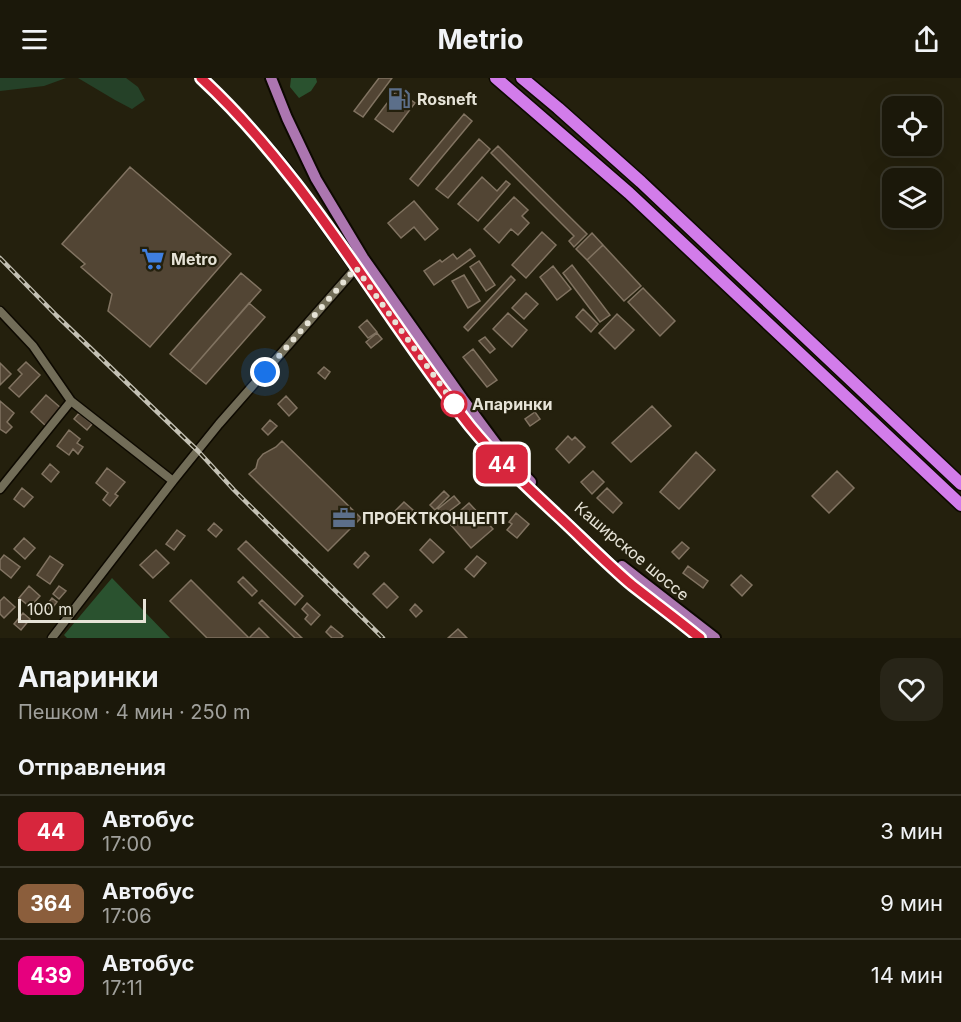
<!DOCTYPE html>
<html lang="ru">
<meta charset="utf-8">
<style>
body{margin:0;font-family:Inter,sans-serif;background:#282518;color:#f1f3f6;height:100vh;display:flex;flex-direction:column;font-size:22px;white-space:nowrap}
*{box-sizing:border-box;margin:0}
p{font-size:20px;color:#a0a09c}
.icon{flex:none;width:33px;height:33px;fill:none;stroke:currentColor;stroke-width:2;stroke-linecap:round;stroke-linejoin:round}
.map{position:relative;height:560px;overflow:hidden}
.details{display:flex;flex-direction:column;background:#1b180a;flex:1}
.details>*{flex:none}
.badge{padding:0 12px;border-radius:9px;font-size:21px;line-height:39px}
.tools{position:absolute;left:882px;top:18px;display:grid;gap:12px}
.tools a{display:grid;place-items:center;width:60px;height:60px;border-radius:12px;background:#1b180a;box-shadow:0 6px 24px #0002,0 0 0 2px #39372b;font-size:30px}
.scale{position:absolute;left:18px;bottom:15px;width:128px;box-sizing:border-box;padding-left:6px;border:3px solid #e6e3d7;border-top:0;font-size:16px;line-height:21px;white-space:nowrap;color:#e6e3d7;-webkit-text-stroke:4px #24200d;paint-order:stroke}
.you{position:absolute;width:30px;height:30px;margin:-15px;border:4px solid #fff;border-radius:50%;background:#1a73e8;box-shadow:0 0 0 9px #1a73e833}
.map>.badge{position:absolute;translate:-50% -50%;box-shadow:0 0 0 3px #fff}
h2{padding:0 18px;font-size:22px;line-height:54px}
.round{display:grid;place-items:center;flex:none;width:63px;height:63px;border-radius:18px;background:#282518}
.head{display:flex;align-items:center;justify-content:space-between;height:102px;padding:0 18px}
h1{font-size:28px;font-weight:700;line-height:45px}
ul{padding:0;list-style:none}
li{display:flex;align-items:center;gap:18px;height:72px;padding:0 18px;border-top:2px solid #39372b}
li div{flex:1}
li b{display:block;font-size:22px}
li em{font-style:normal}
li .badge{min-width:66px;font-weight:700;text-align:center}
header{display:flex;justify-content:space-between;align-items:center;height:78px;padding:0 18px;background:#1b180a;font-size:27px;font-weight:700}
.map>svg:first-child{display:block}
.green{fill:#254128}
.forest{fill:#2a522f}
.building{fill:#524534;stroke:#817361;stroke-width:1.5}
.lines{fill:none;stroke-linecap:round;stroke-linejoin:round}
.minor-casing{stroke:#0d0900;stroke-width:11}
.major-casing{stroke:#0d0900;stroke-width:14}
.highway-casing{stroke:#0d0900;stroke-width:15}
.minor{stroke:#726d58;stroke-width:8}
.major{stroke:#ac76b0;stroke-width:10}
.highway{stroke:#d27cea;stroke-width:12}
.rail-casing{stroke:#c3c0b3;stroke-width:4.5}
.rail{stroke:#24200d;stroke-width:2;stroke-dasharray:7;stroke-linecap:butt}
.line-casing{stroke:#fff;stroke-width:14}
.line{stroke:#d7263d;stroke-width:9}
.walk{stroke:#e6e3d7;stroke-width:6;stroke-dasharray:0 10.8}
.stop-dot{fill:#fff;stroke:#d7263d;stroke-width:3}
.labels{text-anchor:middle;stroke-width:4.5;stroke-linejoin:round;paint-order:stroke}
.poi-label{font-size:16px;font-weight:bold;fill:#e6e3d7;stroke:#24200d;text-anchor:start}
.stop-label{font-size:16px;font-weight:bold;fill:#e6e3d7;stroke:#24200d;text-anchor:start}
.street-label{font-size:16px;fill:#e6e3d7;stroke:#24200d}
</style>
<header><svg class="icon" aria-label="menu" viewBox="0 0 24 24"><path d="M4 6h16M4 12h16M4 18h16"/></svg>Metrio<svg class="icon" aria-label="share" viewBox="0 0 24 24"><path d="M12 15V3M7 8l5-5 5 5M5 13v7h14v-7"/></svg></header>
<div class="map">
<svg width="961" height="560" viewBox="0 0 961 560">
<rect width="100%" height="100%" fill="#24200d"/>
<path class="green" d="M 0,0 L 66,0 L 44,8 L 0,13 Z
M 78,0 L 126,0 L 138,9 L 145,22 L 132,31 L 115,22 Z"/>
<path class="forest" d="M 291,0 L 316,0 L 317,4 L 311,13 L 299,20 L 290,9 Z
M 112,500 L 170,560 L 67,560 L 64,557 Z"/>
<path class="building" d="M 379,0 L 392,0 L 363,39 L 354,33 Z
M 397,12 L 415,25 L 393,54 L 375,41 Z
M 464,36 L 472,43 L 418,108 L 410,101 Z
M 479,61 L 490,71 L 448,120 L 436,111 Z
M 498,68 L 587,156 L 574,169 L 569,163 L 574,158 L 491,75 Z
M 130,89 L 231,176 L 150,269 L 108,233 L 112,216 L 81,189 L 85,186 L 62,166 Z
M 482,99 L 497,113 L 506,103 L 510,106 L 478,143 L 458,126 Z
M 514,119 L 528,132 L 522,138 L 529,145 L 518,157 L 511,151 L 499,165 L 484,151 Z
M 414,123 L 438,151 L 425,162 L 414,149 L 401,160 L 388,145 Z
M 542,154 L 556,167 L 526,200 L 512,187 Z
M 592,155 L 603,167 L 587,182 L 576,171 Z
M 603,167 L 641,208 L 624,223 L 587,182 Z
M 470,171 L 475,178 L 434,207 L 424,193 L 440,182 L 442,184 L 453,176 L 457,181 Z
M 479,183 L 495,207 L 486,213 L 470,189 Z
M 572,187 L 610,237 L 600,244 L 563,195 Z
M 553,188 L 571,211 L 557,222 L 540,199 Z
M 241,195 L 261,212 L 190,293 L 170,276 Z
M 464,197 L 480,223 L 468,230 L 452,203 Z
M 511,198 L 515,202 L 468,253 L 464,249 Z
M 643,210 L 675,243 L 660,258 L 628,224 Z
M 526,215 L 538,226 L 524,241 L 512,230 Z
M 249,225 L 265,239 L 206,306 L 190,293 Z
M 583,231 L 598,246 L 591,254 L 576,239 Z
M 508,235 L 527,252 L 512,269 L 493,251 Z
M 617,236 L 634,252 L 615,271 L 599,255 Z
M 367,242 L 377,254 L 368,260 L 359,249 Z
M 377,255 L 382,261 L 371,270 L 366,264 Z
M 485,259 L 495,271 L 490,275 L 479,263 Z
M 473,271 L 497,302 L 487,309 L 463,279 Z
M 26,284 L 40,297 L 19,319 L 9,310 L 22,296 L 18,292 Z
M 0,285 L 11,296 L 0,307 Z
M 324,289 L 330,294 L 325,301 L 318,295 Z
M 46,317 L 62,331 L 47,349 L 31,334 Z
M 286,318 L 297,330 L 289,338 L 278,326 Z
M 0,323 L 14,335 L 7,344 L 12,349 L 6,355 L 0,351 Z
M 652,328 L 671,348 L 631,384 L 612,365 Z
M 535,334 L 540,341 L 530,348 L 525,341 Z
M 79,335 L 92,346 L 87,352 L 74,341 Z
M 270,342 L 277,348 L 268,357 L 262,351 Z
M 69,352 L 80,361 L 77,365 L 83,369 L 78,376 L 73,371 L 69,377 L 57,368 Z
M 568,358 L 572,362 L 575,359 L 585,369 L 569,385 L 556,371 Z
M 282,363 L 361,440 L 328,473 L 249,396 L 256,390 L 258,382 L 263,376 L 276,369 Z
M 696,374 L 715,392 L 679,431 L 660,414 Z
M 50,386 L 59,394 L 51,404 L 42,396 Z
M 107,390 L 125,404 L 115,416 L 118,418 L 110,428 L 103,422 L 108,415 L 96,405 Z
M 593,393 L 604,404 L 592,416 L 581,404 Z
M 837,393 L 854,410 L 829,435 L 812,418 Z
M 22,410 L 33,419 L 24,429 L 14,421 Z
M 607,410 L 622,425 L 613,435 L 597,420 Z
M 444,413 L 449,418 L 435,432 L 430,427 Z
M 454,418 L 460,425 L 443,438 L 438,431 Z
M 404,424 L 413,432 L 399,446 L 390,438 Z
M 469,425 L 481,438 L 485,434 L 489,438 L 485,442 L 493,451 L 471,470 L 450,446 L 462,435 L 460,433 Z
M 516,435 L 529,446 L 517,460 L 507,452 L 512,446 L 509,444 Z
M 214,445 L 222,452 L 216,459 L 208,452 Z
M 177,452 L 185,458 L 174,472 L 166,466 Z
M 24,460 L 35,470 L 25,481 L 14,471 Z
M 430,461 L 444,474 L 433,485 L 420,472 Z
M 246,463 L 303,518 L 295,527 L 238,471 Z
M 682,464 L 689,470 L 679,481 L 672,474 Z
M 156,472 L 169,485 L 153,500 L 140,487 Z
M 365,474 L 369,478 L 358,490 L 354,486 Z
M 4,477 L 20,489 L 11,500 L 0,491 L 0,482 Z
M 50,478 L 63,487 L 50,506 L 37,497 Z
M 477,478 L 486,485 L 474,499 L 465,491 Z
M 688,488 L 708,503 L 703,510 L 683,495 Z
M 741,497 L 752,507 L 742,518 L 731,507 Z
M 243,499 L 257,513 L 252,518 L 238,504 Z
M 191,502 L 249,560 L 259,550 L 269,560 L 207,560 L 170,523 Z
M 384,505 L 398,519 L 387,530 L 373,516 Z
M 29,508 L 40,518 L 30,529 L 19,520 Z
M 59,508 L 66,513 L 59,521 L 53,516 Z
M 4,519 L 15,529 L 4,540 L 0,536 L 0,523 Z
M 52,520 L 57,524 L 51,532 L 46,528 Z
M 262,522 L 302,560 L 295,560 L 259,525 Z
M 307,525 L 320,537 L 311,547 L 305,541 L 308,537 L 302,531 Z
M 415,526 L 422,533 L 416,539 L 410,532 Z
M 23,535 L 30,541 L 21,552 L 14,546 Z
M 331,548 L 343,558 L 341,560 L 332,560 L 326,554 Z
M 458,551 L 467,560 L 448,560 Z"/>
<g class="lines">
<g class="minor-casing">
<path id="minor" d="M 0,233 L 33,268 L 71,323 L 173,403
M 0,411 L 71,323
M 52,560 L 173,403 L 219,346 L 356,190"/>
</g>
<g class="major-casing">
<path id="major" d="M 201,0 L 216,14 L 251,51 L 285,90 L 407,261 L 469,347 L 501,384 L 631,506 L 700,560
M 271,0 L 287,40 L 316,101 L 364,181 L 462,320 L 499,370 L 531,404
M 622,488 L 715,560"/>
</g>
<g class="highway-casing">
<path id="highway" d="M 496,0 L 629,115 L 961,427
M 522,0 L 558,30 L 641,104 L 961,406"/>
</g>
<use href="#minor" class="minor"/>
<use href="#major" class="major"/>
<use href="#highway" class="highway"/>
<g class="rail-casing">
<path id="rail" d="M 0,180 L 57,238 L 198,373 L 234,412 L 383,560"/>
</g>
<use href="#rail" class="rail"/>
</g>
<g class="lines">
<g class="line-casing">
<path id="line" d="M 201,0 C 309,100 379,233 470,348 C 497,381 525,407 556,436 C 581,459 606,485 632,507 C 655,525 678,542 700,560"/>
</g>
<use href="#line" class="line"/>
<path class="walk" d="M 265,294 L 356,190 L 458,331 L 454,326"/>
</g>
<defs>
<g id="fuel-bare" transform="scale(1.8)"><path d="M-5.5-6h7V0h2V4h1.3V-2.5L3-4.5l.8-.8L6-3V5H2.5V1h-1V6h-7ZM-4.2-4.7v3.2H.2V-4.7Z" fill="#5c6f8a" stroke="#24200d" stroke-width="2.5" paint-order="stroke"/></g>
<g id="supermarket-bare" transform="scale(1.8)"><path d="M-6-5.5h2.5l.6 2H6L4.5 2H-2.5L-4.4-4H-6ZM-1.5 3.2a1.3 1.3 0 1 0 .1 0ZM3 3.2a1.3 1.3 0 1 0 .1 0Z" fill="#3f7fe0" stroke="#24200d" stroke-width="2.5" paint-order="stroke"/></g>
<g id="office-bare" transform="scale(1.8)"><path d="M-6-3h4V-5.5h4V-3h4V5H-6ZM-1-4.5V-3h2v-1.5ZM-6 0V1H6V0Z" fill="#5c6f8a" stroke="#24200d" stroke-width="2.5" paint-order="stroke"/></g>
</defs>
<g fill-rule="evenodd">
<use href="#fuel-bare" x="399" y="21"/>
<use href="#supermarket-bare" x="153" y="181"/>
<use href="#office-bare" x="344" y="440"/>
</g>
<circle class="stop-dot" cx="454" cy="326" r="12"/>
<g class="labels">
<g class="poi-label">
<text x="417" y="27">Rosneft</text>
<text x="171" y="187">Metro</text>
<text x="362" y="446">ПРОЕКТКОНЦЕПТ</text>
</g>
<g class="stop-label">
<text x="472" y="332">Апаринки</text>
</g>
<g class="street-label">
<text transform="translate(632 473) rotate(40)" y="6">Каширское шоссе</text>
</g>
</g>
</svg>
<div class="tools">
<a><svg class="icon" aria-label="locate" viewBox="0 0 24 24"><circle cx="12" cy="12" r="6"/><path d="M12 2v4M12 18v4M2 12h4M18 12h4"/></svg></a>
<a><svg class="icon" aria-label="layers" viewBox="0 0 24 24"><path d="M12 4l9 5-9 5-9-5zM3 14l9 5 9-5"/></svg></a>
</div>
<div class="scale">100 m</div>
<div class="you" style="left:265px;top:294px"></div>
<b class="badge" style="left:502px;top:386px;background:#d7263d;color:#fff">44</b>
</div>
<section class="details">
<div class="head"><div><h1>Апаринки</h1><p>Пешком · 4 мин · 250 m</p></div><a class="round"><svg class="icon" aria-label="heart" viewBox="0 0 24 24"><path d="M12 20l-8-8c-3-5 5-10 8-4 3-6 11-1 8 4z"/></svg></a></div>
<h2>Отправления</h2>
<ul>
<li><span class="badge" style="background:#d7263d;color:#fff">44</span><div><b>Автобус</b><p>17:00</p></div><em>3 мин</em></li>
<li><span class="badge" style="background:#8b5e3c;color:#fff">364</span><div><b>Автобус</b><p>17:06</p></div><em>9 мин</em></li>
<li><span class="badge" style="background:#e6007e;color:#fff">439</span><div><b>Автобус</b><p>17:11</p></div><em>14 мин</em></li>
</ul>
</section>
